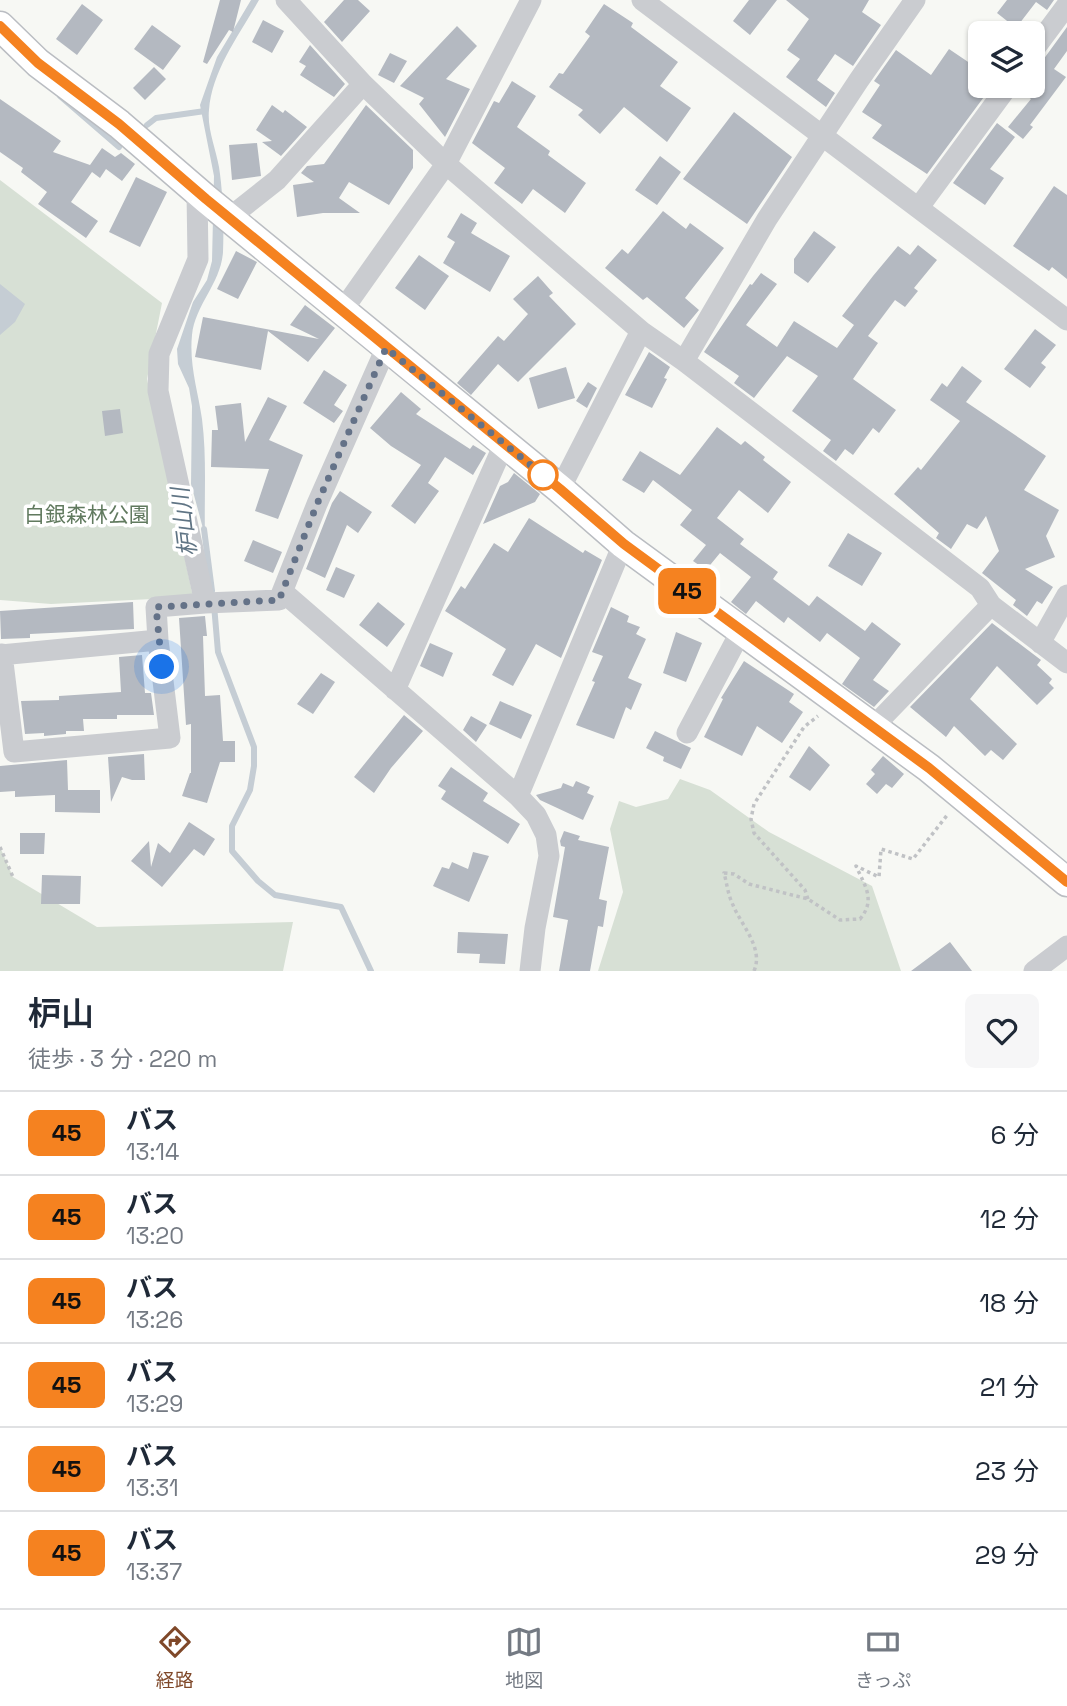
<!DOCTYPE html>
<html lang="ja">
<meta charset="utf-8">
<style>
body{margin:0;font-family:"Space Grotesk","Noto Sans JP",sans-serif;background:#f6f6f7;color:#1f2937;height:100vh;display:flex;flex-direction:column;font-size:26px;white-space:nowrap}
*{box-sizing:border-box;margin:0}
p{font-size:23px;color:#747a83}
.icon{flex:none;width:38px;height:38px;fill:none;stroke:currentColor;stroke-width:2;stroke-linecap:round;stroke-linejoin:round}
.map{position:relative;height:971px;overflow:hidden}
.panel{display:flex;flex-direction:column;background:#fff;flex:1}
.panel>*{flex:none}
.badge{padding:0 14px;border-radius:10px;font-size:24px;line-height:46px}
.controls{position:absolute;left:968px;top:21px;display:grid;gap:14px}
.controls a{display:grid;place-items:center;width:77px;height:77px;border-radius:10px;background:#fff;box-shadow:0 2px 5px #0004;font-size:35px}
.you{position:absolute;width:35px;height:35px;margin:-18px;border:5px solid #fff;border-radius:50%;background:#1a73e8;box-shadow:0 0 0 10px #1a73e833}
.map>.badge{position:absolute;translate:-50% -50%;box-shadow:0 0 0 4px #fff}
.round{display:grid;place-items:center;flex:none;width:74px;height:74px;border-radius:10px;background:#f6f6f7}
.head{display:flex;align-items:center;justify-content:space-between;height:119px;padding:0 28px}
h1{font-size:33px;font-weight:600;line-height:52px}
ul{padding:0;list-style:none}
li{display:flex;align-items:center;gap:21px;height:84px;padding:0 28px;border-top:2px solid #e0e1e3}
li div{flex:1}
li b{display:block;font-size:26px}
li em{font-style:normal}
li .badge{min-width:77px;font-weight:700;text-align:center}
.dock{display:flex;justify-content:space-around;align-items:center;height:98px;border-top:2px solid #e0e1e3;background:#fff;font-size:19px;color:#747a83}
.dock a{display:grid;justify-items:center;gap:4px}
.dock .selected{color:#7f4829}
.map>svg:first-child{display:block}
.green{fill:#d7e0d5}
.water{fill:#c5cdd4}
.lines{fill:none;stroke-linecap:round;stroke-linejoin:round}
.stream{stroke:#c5cdd4;stroke-width:6}
.building{fill:#b4b9c1}
.major-casing{stroke:#babdc2;stroke-width:31}
.path{stroke:#c0c2c5;stroke-width:3.5;stroke-dasharray:3.5 3.5;stroke-linecap:butt}
.minor{stroke:#caccd0;stroke-width:21}
.major{stroke:#fff;stroke-width:28}
.line-casing{stroke:#fff;stroke-width:16}
.line{stroke:#f58220;stroke-width:10}
.walk{stroke:#647288;stroke-width:7;stroke-dasharray:0 12.6}
.stop-dot{fill:#fff;stroke:#f58220;stroke-width:3.5}
.labels{text-anchor:middle;stroke-width:7;stroke-linejoin:round;paint-order:stroke}
.park-label{font-size:21px;fill:#617a5f;stroke:#fff}
.water-label{font-size:23px;font-style:italic;fill:#5f7484;stroke:#fff}
</style>
<div class="map">
<svg width="1067" height="971" viewBox="0 0 1067 971">
<rect width="100%" height="100%" fill="#f7f8f4"/>
<path class="green" d="M 0,180 L 162,303 L 147,379 L 193,597 L 51,604 L 0,600 Z
M 680,779 L 710,790 L 769,832 L 872,886 L 901,971 L 598,971 L 623,892 L 610,829 L 619,801 L 636,807 L 668,799 Z
M 0,847 L 13,877 L 97,927 L 293,922 L 283,971 L 0,971 Z"/>
<path class="water" d="M 251,0 L 259,0 C 240,34 212,70 209,110 C 207,129 216,149 219,167 C 223,192 224,227 223,252 C 221,283 195,305 192,335 C 189,365 198,391 202,419 C 207,458 204,497 205,536 L 191,484 L 192,406 L 189,388 L 178,364 L 177,349 L 193,302 L 207,280 L 212,261 L 214,176 L 200,105 L 217,57 Z
M 0,284 L 25,304 L 15,322 L 0,335 Z"/>
<g class="lines">
<path class="stream" d="M 60,96 L 119,147
M 147,125 L 156,118 L 205,111
M 204,529 L 212,591
M 214,605 L 218,652 L 254,747 L 254,766 L 250,790 L 232,826 L 232,851 L 258,881 L 275,895 L 341,907 L 371,971"/>
</g>
<path class="building" d="M 220,0 L 241,0 L 233,32 L 229,30 L 207,64 L 203,62 Z
M 344,0 L 358,0 L 370,11 L 342,42 L 324,22 Z
M 749,0 L 777,0 L 750,35 L 733,21 Z
M 786,0 L 869,0 L 862,12 L 881,25 L 853,66 L 835,54 L 817,80 L 835,93 L 826,107 L 786,77 L 800,59 L 787,50 L 809,19 Z
M 1007,0 L 1054,0 L 1047,10 L 1036,2 L 1016,28 L 997,13 Z
M 82,4 L 103,20 L 77,55 L 56,39 Z
M 604,4 L 633,23 L 631,27 L 678,62 L 660,86 L 691,108 L 667,142 L 624,107 L 600,134 L 578,115 L 583,110 L 549,87 L 559,73 L 563,74 L 590,36 L 585,32 Z
M 263,20 L 284,31 L 272,53 L 252,42 Z
M 152,25 L 181,46 L 163,70 L 134,49 Z
M 457,26 L 477,46 L 446,79 L 470,89 L 445,137 L 419,104 L 424,98 L 400,86 Z
M 1067,27 L 1067,51 L 1054,69 L 1066,77 L 1030,125 L 1033,127 L 1023,139 L 1008,127 L 1031,99 L 1020,91 L 1021,86 L 1032,86 L 1032,67 L 1043,60 Z
M 310,45 L 345,84 L 334,97 L 300,75 L 306,66 L 299,62 Z
M 949,49 L 980,70 L 980,86 L 992,86 L 927,174 L 872,138 L 882,125 L 862,112 L 880,85 L 874,81 L 896,50 L 931,75 Z
M 390,53 L 407,61 L 394,83 L 378,75 Z
M 154,67 L 166,79 L 145,100 L 133,88 Z
M 512,81 L 536,96 L 517,127 L 550,151 L 548,155 L 586,183 L 565,213 L 533,189 L 522,204 L 494,183 L 505,168 L 472,143 L 494,101 L 499,103 Z
M 0,99 L 61,141 L 53,152 L 90,165 L 102,148 L 115,157 L 121,153 L 135,164 L 122,181 L 106,169 L 100,178 L 92,172 L 71,202 L 98,221 L 86,238 L 38,204 L 47,192 L 21,172 L 23,168 L 0,152 Z
M 272,105 L 283,113 L 285,110 L 307,127 L 281,156 L 262,142 L 272,141 L 256,130 Z
M 366,105 L 413,150 L 413,168 L 389,205 L 349,182 L 339,198 L 360,213 L 323,213 L 297,217 L 293,185 L 314,182 L 301,173 L 307,166 L 324,164 Z
M 734,112 L 792,157 L 747,224 L 683,179 Z
M 997,123 L 1015,137 L 990,169 L 1004,178 L 985,205 L 953,183 Z
M 257,143 L 261,176 L 232,180 L 229,145 Z
M 660,156 L 681,172 L 657,205 L 635,190 Z
M 136,177 L 167,192 L 140,247 L 109,232 Z
M 1054,186 L 1067,195 L 1067,279 L 1052,267 L 1049,271 L 1013,246 Z
M 663,211 L 686,229 L 690,223 L 724,248 L 685,298 L 699,310 L 684,328 L 647,297 L 643,300 L 605,268 L 622,249 L 628,254 Z
M 461,213 L 477,223 L 471,233 L 510,256 L 490,292 L 443,263 L 455,242 L 447,237 Z
M 814,231 L 836,247 L 808,283 L 794,273 L 794,259 Z
M 918,245 L 937,260 L 914,288 L 918,291 L 905,307 L 895,300 L 868,336 L 878,343 L 853,379 L 896,410 L 879,433 L 873,428 L 853,455 L 845,449 L 836,461 L 823,451 L 831,440 L 792,411 L 818,376 L 787,356 L 754,398 L 734,383 L 739,376 L 704,352 L 750,284 L 752,285 L 761,273 L 777,284 L 746,325 L 777,347 L 794,321 L 837,348 L 854,325 L 842,316 L 873,276 L 898,246 L 910,255 Z
M 236,251 L 257,262 L 238,299 L 217,289 Z
M 419,255 L 449,276 L 425,310 L 395,288 Z
M 538,276 L 553,293 L 549,296 L 576,324 L 518,382 L 498,364 L 471,395 L 457,383 L 498,336 L 504,341 L 528,314 L 513,299 Z
M 305,305 L 335,328 L 308,362 L 268,331 L 261,370 L 195,357 L 203,317 L 319,339 L 290,325 Z
M 1035,329 L 1056,345 L 1041,363 L 1046,367 L 1030,388 L 1004,369 Z
M 649,352 L 670,367 L 664,378 L 667,379 L 652,408 L 625,395 Z
M 962,366 L 982,381 L 966,402 L 1046,456 L 1024,490 L 1059,510 L 1046,536 L 1055,557 L 1025,569 L 1053,587 L 1042,604 L 1037,601 L 1027,616 L 1013,605 L 1016,600 L 982,573 L 999,551 L 986,516 L 977,529 L 967,524 L 951,549 L 936,538 L 939,533 L 894,494 L 918,467 L 921,470 L 960,421 L 930,400 L 942,383 L 947,387 Z
M 566,367 L 575,398 L 538,409 L 529,378 Z
M 324,370 L 347,385 L 334,405 L 343,411 L 334,423 L 303,403 Z
M 588,382 L 597,388 L 587,408 L 576,401 Z
M 401,392 L 421,409 L 416,414 L 470,449 L 473,445 L 486,453 L 473,475 L 445,457 L 428,483 L 439,491 L 415,524 L 391,506 L 421,465 L 391,446 L 370,428 Z
M 268,397 L 287,406 L 269,440 L 303,455 L 278,519 L 255,511 L 269,469 L 211,467 L 212,430 L 218,430 L 215,406 L 241,403 L 245,442 Z
M 120,409 L 123,433 L 105,436 L 102,411 Z
M 717,427 L 741,445 L 745,441 L 765,457 L 763,460 L 791,482 L 768,513 L 739,490 L 717,518 L 744,539 L 740,544 L 778,572 L 773,579 L 809,606 L 817,596 L 865,631 L 872,622 L 901,644 L 873,680 L 889,691 L 874,707 L 842,684 L 860,658 L 827,633 L 820,642 L 788,617 L 784,623 L 756,601 L 746,614 L 731,602 L 751,577 L 720,553 L 706,570 L 693,561 L 706,545 L 680,525 L 692,510 L 653,480 L 644,493 L 622,480 L 640,451 L 680,475 Z
M 514,473 L 540,494 L 535,502 L 483,524 L 500,486 L 508,482 Z
M 340,491 L 372,512 L 358,533 L 347,525 L 325,578 L 306,569 L 332,503 Z
M 529,518 L 583,553 L 585,550 L 602,560 L 561,658 L 536,644 L 513,686 L 492,675 L 506,649 L 445,611 L 461,586 L 465,589 L 494,543 L 508,552 Z
M 848,533 L 882,553 L 862,586 L 828,566 Z
M 253,540 L 282,552 L 273,573 L 244,561 Z
M 336,567 L 355,575 L 344,598 L 326,590 Z
M 133,602 L 134,629 L 30,634 L 30,638 L 1,639 L 0,611 Z
M 378,602 L 405,624 L 387,647 L 359,625 Z
M 611,607 L 629,616 L 627,622 L 640,627 L 636,634 L 646,639 L 628,678 L 642,684 L 631,710 L 626,707 L 614,739 L 576,725 L 595,682 L 592,681 L 603,656 L 592,652 Z
M 205,616 L 207,636 L 203,636 L 205,696 L 220,695 L 223,741 L 235,741 L 235,762 L 220,762 L 207,803 L 182,796 L 190,773 L 191,773 L 191,724 L 186,725 L 179,618 Z
M 992,623 L 1041,660 L 1037,665 L 1052,679 L 1049,683 L 1054,688 L 1037,705 L 997,666 L 970,699 L 1017,744 L 1003,760 L 991,750 L 985,756 L 954,726 L 946,737 L 910,707 Z
M 676,632 L 702,643 L 686,682 L 663,673 Z
M 430,643 L 453,653 L 443,677 L 420,666 Z
M 142,655 L 145,693 L 151,693 L 154,715 L 117,715 L 117,719 L 83,719 L 84,731 L 66,731 L 66,734 L 44,736 L 44,733 L 25,734 L 21,701 L 59,700 L 59,696 L 121,692 L 119,657 Z
M 744,661 L 794,694 L 789,702 L 803,712 L 782,743 L 757,726 L 742,756 L 704,737 L 723,699 L 721,698 Z
M 321,673 L 335,682 L 313,714 L 297,704 Z
M 500,701 L 532,715 L 521,739 L 489,724 Z
M 404,715 L 423,731 L 391,768 L 374,793 L 354,777 Z
M 471,716 L 487,725 L 476,742 L 463,730 Z
M 655,731 L 691,748 L 681,769 L 663,761 L 664,757 L 646,748 Z
M 809,746 L 830,765 L 810,791 L 789,777 Z
M 144,754 L 145,780 L 132,780 L 122,777 L 111,802 L 108,757 Z
M 883,756 L 904,774 L 892,788 L 886,784 L 877,794 L 866,784 L 875,774 L 871,770 Z
M 67,760 L 68,790 L 100,790 L 100,813 L 55,812 L 55,795 L 15,797 L 15,791 L 0,792 L 0,766 Z
M 451,767 L 488,793 L 483,801 L 520,824 L 508,844 L 441,799 L 446,791 L 438,786 Z
M 576,781 L 590,787 L 587,793 L 594,796 L 583,820 L 540,800 L 536,795 L 561,788 L 563,783 L 573,787 Z
M 189,822 L 215,839 L 204,856 L 194,849 L 162,887 L 131,861 L 149,841 L 151,867 L 158,843 L 170,853 Z
M 564,831 L 580,836 L 578,840 L 609,847 L 599,899 L 607,901 L 603,927 L 598,926 L 590,971 L 559,971 L 568,920 L 553,917 L 565,847 L 561,846 L 560,841 Z
M 20,833 L 45,833 L 44,854 L 20,854 Z
M 473,852 L 489,856 L 469,902 L 433,886 L 442,867 L 449,869 L 452,862 L 468,869 Z
M 42,875 L 81,876 L 80,904 L 41,904 Z
M 458,932 L 508,934 L 505,964 L 479,963 L 480,954 L 457,953 Z
M 950,942 L 972,971 L 911,971 Z"/>
<g class="lines">
<g class="major-casing">
<path id="major" d="M 0,26 L 38,63 L 119,124 L 206,199 L 560,489 L 623,544 L 929,768 L 1067,882"/>
</g>
<path class="path" d="M 0,847 L 13,877
M 808,899 L 805,890 L 754,833 L 751,819 L 754,804 L 804,727 L 818,716
M 754,971 C 764,948 741,925 733,905 C 728,895 727,884 724,873 L 734,874 L 749,884 L 808,899 L 840,920 L 860,919 C 876,900 865,886 856,866 L 879,877 L 881,849 L 913,859 L 948,814"/>
<path class="minor" d="M 286,0 L 363,84
M 642,0 L 1067,320
M 1032,52 L 1067,5
M 919,207 L 1008,86
M 229,218 L 277,180 L 363,84 L 446,164 L 641,331
M 342,311 L 446,164 L 531,0
M 684,361 L 767,219 L 859,80 L 915,0
M 560,489 L 641,331 L 684,361 L 980,588 L 991,605 L 1067,663
M 283,592 L 518,796
M 205,603 L 279,600 L 317,504 L 386,348
M 1040,643 L 1067,595
M 2,654 L 14,752 L 170,738 L 158,640 L 156,607 L 205,603 L 158,391 L 159,354 L 198,259 L 197,192
M 0,655 L 158,640
M 395,690 L 504,444
M 872,728 L 991,605
M 687,733 L 741,631
M 530,971 L 535,928 L 549,856 L 546,835 L 536,815 L 518,796 L 623,544
M 1034,971 L 1067,946"/>
<use href="#major" class="major"/>
</g>
<g class="lines">
<g class="line-casing">
<path id="line" d="M 0,26 L 38,63 L 119,124 L 206,199 L 560,489 L 624,544 L 929,768 L 1067,882"/>
</g>
<use href="#line" class="line"/>
<path class="walk" d="M 162,667 L 156,607 L 279,600 L 317,504 L 386,348 L 543,475"/>
</g>
<circle class="stop-dot" cx="543" cy="475" r="14"/>
<g class="labels">
<g class="park-label">
<text x="87" y="522">白銀森林公園</text>
</g>
<g class="water-label">
<text transform="translate(184 522) rotate(-97)" y="8">枦山川</text>
</g>
</g>
</svg>
<div class="controls">
<a><svg class="icon" aria-label="layers" viewBox="0 0 24 24"><path d="M12 4l9 5-9 5-9-5zM3 14l9 5 9-5"/></svg></a>
</div>
<div class="you" style="left:162px;top:667px"></div>
<b class="badge" style="left:687px;top:591px;background:#f58220;color:#111">45</b>
</div>
<section class="panel">
<div class="head"><div><h1>枦山</h1><p>徒歩 · 3 分 · 220 m</p></div><a class="round"><svg class="icon" aria-label="heart" viewBox="0 0 24 24"><path d="M12 20l-8-8c-3-5 5-10 8-4 3-6 11-1 8 4z"/></svg></a></div>
<ul>
<li><span class="badge" style="background:#f58220;color:#111">45</span><div><b>バス</b><p>13:14</p></div><em>6 分</em></li>
<li><span class="badge" style="background:#f58220;color:#111">45</span><div><b>バス</b><p>13:20</p></div><em>12 分</em></li>
<li><span class="badge" style="background:#f58220;color:#111">45</span><div><b>バス</b><p>13:26</p></div><em>18 分</em></li>
<li><span class="badge" style="background:#f58220;color:#111">45</span><div><b>バス</b><p>13:29</p></div><em>21 分</em></li>
<li><span class="badge" style="background:#f58220;color:#111">45</span><div><b>バス</b><p>13:31</p></div><em>23 分</em></li>
<li><span class="badge" style="background:#f58220;color:#111">45</span><div><b>バス</b><p>13:37</p></div><em>29 分</em></li>
</ul>
</section>
<nav class="dock">
<a class="selected"><svg class="icon" aria-label="directions" viewBox="0 0 24 24"><path d="M12 3l9 9-9 9-9-9zM9 14v-3h6M13 9l2 2-2 2"/></svg>経路</a>
<a><svg class="icon" aria-label="map" viewBox="0 0 24 24"><path d="M3 6l6-2 6 2 6-2v14l-6 2-6-2-6 2zM9 4v14M15 6v14"/></svg>地図</a>
<a><svg class="icon" aria-label="tickets" viewBox="0 0 24 24"><path d="M3 7h18v10H3zM15 7v10"/></svg>きっぷ</a>
</nav>
